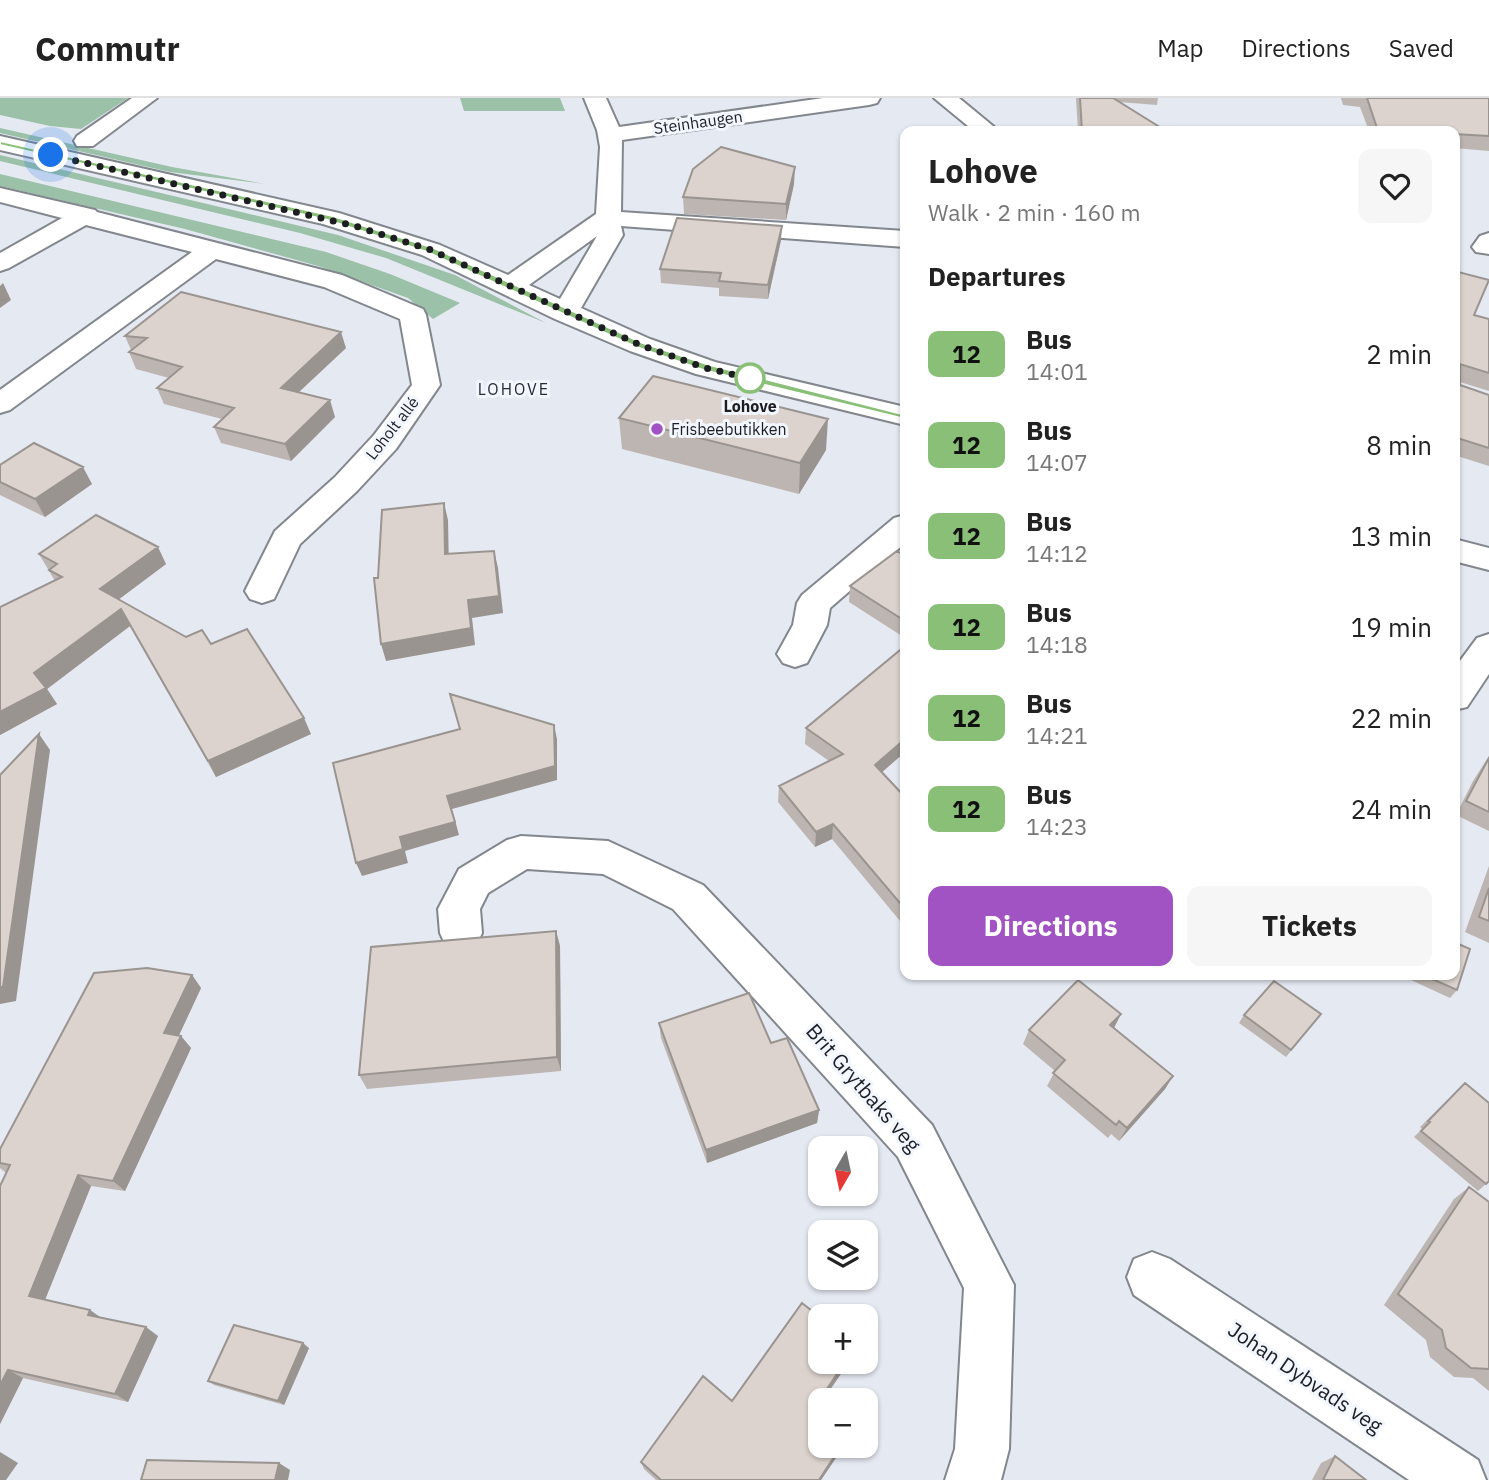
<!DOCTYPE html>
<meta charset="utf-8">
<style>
body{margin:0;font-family:"IBM Plex Sans",sans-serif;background:#f6f6f6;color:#222;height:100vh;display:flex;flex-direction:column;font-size:26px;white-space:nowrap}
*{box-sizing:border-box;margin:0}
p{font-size:23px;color:#767676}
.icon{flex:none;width:38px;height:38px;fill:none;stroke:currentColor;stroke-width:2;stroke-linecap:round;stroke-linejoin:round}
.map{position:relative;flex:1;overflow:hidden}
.sheet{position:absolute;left:900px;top:28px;width:560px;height:854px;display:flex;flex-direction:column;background:#fff;border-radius:14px;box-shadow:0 2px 5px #0004}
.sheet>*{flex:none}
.badge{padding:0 14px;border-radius:10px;font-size:24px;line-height:46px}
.needle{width:46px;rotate:189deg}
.fabs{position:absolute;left:808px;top:1038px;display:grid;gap:14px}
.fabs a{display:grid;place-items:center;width:70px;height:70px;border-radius:14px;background:#fff;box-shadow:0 2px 5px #0004;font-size:35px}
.you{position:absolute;width:35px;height:35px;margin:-18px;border:5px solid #fff;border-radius:50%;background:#1a73e8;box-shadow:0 0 0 10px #1a73e833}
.map>.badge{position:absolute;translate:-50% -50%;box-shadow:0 0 0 4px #fff}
h2{padding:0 28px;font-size:26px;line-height:63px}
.round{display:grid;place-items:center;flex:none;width:74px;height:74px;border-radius:14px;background:#f6f6f6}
.head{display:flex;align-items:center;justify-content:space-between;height:119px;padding:0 28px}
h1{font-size:33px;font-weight:800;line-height:52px}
.button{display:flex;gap:14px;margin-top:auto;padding:14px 28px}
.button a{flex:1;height:80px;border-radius:14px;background:#a153c4;color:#fff;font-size:28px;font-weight:800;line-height:80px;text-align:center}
.button a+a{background:#f6f6f6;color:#222}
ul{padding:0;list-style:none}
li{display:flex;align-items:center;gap:21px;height:91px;padding:0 28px}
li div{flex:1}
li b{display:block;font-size:26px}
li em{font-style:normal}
li .badge{min-width:77px;font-weight:700;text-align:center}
header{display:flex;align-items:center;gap:42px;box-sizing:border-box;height:98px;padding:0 35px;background:#fff;border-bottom:2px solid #e0e0e0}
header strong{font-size:33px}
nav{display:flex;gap:38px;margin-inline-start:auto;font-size:24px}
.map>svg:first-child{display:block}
.green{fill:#9bc1a8}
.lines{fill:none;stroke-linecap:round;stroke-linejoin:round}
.minor-casing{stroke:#82868d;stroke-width:4}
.minor{fill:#fff;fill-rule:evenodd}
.wall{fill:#bdb5b1}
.shaded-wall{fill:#9a9490}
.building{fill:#dcd3ce;stroke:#9a9490;stroke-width:2}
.line{fill:#89bf77;stroke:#fff;stroke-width:2}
.walk{stroke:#1d1e21;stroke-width:7;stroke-dasharray:0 12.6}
.stop-dot{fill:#fff;stroke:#89bf77;stroke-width:3.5}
.poi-dot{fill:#a153c4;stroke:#f2f7ff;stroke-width:2.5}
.labels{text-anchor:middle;stroke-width:6;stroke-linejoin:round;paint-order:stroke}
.far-street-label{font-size:16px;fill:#1d1e21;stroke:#f2f7ff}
.far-neighbourhood-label{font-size:16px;letter-spacing:2px;fill:#282b31;stroke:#f2f7ff}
.far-stop-label{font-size:16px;font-weight:bold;fill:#1d1e21;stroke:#f2f7ff}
.far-poi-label{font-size:16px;fill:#1d1e21;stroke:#f2f7ff;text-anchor:start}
.near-street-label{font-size:21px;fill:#1d1e21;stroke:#f2f7ff}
</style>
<header>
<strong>Commutr</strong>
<nav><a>Map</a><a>Directions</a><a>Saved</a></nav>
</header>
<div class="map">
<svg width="1489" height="1382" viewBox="0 0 1489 1382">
<rect width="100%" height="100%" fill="#e5e9f2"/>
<path class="green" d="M 0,0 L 128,0 L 81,31 L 50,28 L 0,17 Z
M 460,0 L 560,0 L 565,13 L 464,13 Z
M 0,30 L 172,69 L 265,86 L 170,74 L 0,35 Z
M 0,57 L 338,137 L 455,177 L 546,225 L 386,160 L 300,135 L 0,63 Z
M 0,76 L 326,154 L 390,176 L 460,205 L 433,221 L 408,200 L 318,168 L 185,131 L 0,88 Z"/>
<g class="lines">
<g class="minor-casing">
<path id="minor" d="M 132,0 L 157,0 L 93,48 L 77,48 L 74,43 L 77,38 Z
M 584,0 L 606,0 L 619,29 L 823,0 L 880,0 L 877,5 L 869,7 L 622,42 L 621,114 L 905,133 L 905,149 L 621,128 L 623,137 L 581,210 L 650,241 L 715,264 L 905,309 L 905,327 L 696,276 L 630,253 L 555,221 L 422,157 L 323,126 L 0,52 L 0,38 L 339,115 L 440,147 L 508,177 L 596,116 L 600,49 L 597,32 ZM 597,138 L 560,201 L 529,187 Z
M 934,0 L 959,0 L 999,33 L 974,33 Z
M 0,90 L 95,112 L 97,114 L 342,177 L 423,211 L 426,217 L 440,287 L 396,351 L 357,393 L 300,446 L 274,501 L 262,505 L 250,501 L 245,493 L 275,433 L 335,379 L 374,337 L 412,287 L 400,221 L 324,189 L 216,161 L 10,312 L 0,315 L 0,292 L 192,154 L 86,127 L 9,170 L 0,173 L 0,155 L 62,120 L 0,104 Z
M 1489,135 L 1489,156 L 1476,154 L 1472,149 L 1480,138 Z
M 905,417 L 905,445 L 830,510 L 827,527 L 807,565 L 795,569 L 783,565 L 777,556 L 793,527 L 797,505 L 802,497 L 894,420 Z
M 1454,441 L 1489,450 L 1489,472 L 1454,463 Z
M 1489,536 L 1489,576 L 1467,609 L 1454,612 L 1454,571 L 1477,540 Z
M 521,738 L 608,743 L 703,787 L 932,1027 L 1014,1187 L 1009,1351 L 1001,1382 L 945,1382 L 955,1351 L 964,1190 L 898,1059 L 673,811 L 603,776 L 527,771 L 488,795 L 480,811 L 482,835 L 476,848 L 461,853 L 446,848 L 440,835 L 438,811 L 459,771 L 507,742 Z
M 1152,1154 L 1170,1161 L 1478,1362 L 1486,1382 L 1409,1382 L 1134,1197 L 1127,1179 L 1134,1161 Z"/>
</g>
<use href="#minor" class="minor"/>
</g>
<path class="wall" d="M 1076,0 L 1158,0 L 1157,7 L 1119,4 L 1166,33 L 1078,33 Z
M 1341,0 L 1489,0 L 1489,53 L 1454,50 L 1454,33 L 1369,33 L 1360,9 L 1343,7 Z
M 794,86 L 786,122 L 684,116 L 683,99 Z
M 781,142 L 768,201 L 719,198 L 719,190 L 661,185 L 660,171 Z
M 1454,164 L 1474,217 L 1489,221 L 1489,293 L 1460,284 L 1460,287 L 1489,297 L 1489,368 L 1454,357 Z
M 125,238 L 346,250 L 299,294 L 335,319 L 291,363 L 221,345 L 214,329 L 222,321 L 164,306 L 157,290 L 169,280 L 136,271 L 129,254 L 131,252 Z
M 619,320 L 826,352 L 799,396 L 622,351 Z
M 0,367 L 92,386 L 45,419 L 0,397 Z
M 39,456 L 166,466 L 119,501 L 186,539 L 211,546 L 311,636 L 216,679 L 130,528 L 47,591 L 57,606 L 0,637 L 0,509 L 55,483 Z
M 905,458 L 905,540 L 849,504 L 850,488 Z
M 905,548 L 905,654 L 882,674 L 905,699 L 905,829 L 832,741 L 815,749 L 778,704 L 779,688 L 829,663 L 805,646 L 806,630 Z
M 1489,658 L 1489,733 L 1456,717 L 1473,683 Z
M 1489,768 L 1489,845 L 1465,834 Z
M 556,833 L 560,848 L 561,973 L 367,991 L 359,977 Z
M 192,877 L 201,890 L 179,937 L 181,938 L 191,950 L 125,1093 L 91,1088 L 45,1201 L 158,1238 L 128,1304 L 23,1280 L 0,1326 L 0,1088 L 6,1075 L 0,1070 L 0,1051 Z
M 1400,877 L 1454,877 L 1457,892 L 1450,900 Z
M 1321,916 L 1286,959 L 1239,925 L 1244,917 Z
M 659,925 L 771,945 L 819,1012 L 817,1025 L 707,1065 L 661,940 Z
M 1114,931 L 1173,978 L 1165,991 L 1119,1043 L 1111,1036 L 1108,1040 L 1047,988 L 1055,973 L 1023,946 L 1029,932 Z
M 1465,985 L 1486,1086 L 1478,1093 L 1414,1039 L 1422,1031 L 1420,1029 Z
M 1469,1089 L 1489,1104 L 1489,1293 L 1473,1280 L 1454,1279 L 1430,1259 L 1426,1242 L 1384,1207 L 1454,1101 Z
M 309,1250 L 284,1307 L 214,1287 L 208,1283 Z
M 849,1264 L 823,1302 L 821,1302 L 821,1305 L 818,1309 L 821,1348 L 844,1348 L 821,1382 L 656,1382 L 644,1371 L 641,1364 L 732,1303 Z
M 1335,1358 L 1366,1382 L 1312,1382 L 1321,1365 Z"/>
<path class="shaded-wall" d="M 795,69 L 794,86 L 786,122 L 786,106 Z
M 782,128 L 781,142 L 768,201 L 768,187 Z
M 3,185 L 11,202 L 0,210 L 0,188 Z
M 341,234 L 346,250 L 286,306 L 281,290 Z
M 330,302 L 335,319 L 291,363 L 285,346 Z
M 828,321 L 826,352 L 799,396 L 800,365 Z
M 83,369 L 92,386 L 45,419 L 35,401 Z
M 444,405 L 448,422 L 449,474 L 445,456 Z
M 158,449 L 166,466 L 110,508 L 100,491 Z
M 494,453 L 498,470 L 503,515 L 472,520 L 475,547 L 386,563 L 381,546 Z
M 121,511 L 130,528 L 47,591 L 57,606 L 0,637 L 0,614 L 34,575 Z
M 304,620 L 311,636 L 216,679 L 208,663 Z
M 554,627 L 557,641 L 557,682 L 452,711 L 459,737 L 405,753 L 408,765 L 362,778 L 356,765 L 400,739 L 447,698 Z
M 39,636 L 50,652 L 16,903 L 0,906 L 0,889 Z
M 905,641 L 905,654 L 873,682 L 875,667 Z
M 833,726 L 832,741 L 815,749 L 816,734 Z
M 556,833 L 560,848 L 561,973 L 557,959 Z
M 192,877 L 201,890 L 174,948 L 164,935 Z
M 1121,916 L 1114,930 L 1110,927 Z
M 181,938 L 191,950 L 125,1093 L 113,1083 Z
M 1173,978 L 1165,991 L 1119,1043 L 1127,1030 Z
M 819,1012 L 817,1025 L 707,1065 L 706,1052 Z
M 78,1077 L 91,1088 L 43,1207 L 29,1198 Z
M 90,1212 L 103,1221 L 88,1217 Z
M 146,1229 L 158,1238 L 128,1304 L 115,1296 Z
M 303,1245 L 309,1250 L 284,1307 L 278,1303 Z
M 845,1264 L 849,1264 L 823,1302 L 821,1302 L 821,1305 L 814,1315 L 816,1307 Z
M 8,1272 L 23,1280 L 0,1326 L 0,1287 Z
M 841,1348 L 844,1348 L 821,1382 L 819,1382 Z
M 0,1354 L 18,1365 L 6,1382 L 0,1382 Z
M 279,1365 L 290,1372 L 288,1382 L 275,1382 Z"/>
<path class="building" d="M 1080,0 L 1113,0 L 1166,33 L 1082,33 Z
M 1367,0 L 1489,0 L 1489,38 L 1454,36 L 1454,33 L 1378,33 Z
M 721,49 L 795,69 L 786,106 L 683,99 L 693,71 Z
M 677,120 L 782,128 L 768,187 L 719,183 L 721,175 L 660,171 Z
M 1454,164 L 1458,174 L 1489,182 L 1474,217 L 1489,221 L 1489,275 L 1460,266 L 1460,287 L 1489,297 L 1489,350 L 1454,339 Z
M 181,194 L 341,234 L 281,290 L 330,302 L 285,346 L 214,329 L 234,310 L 157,290 L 182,269 L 129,254 L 147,240 L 125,238 Z
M 653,278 L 828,321 L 800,365 L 619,320 Z
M 34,345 L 83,369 L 35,401 L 0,384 L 0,367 Z
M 444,405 L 445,456 L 494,453 L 499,498 L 468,502 L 471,530 L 381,546 L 374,480 L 378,480 L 382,412 Z
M 96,417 L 158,449 L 100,491 L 186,539 L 202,532 L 211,546 L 247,531 L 304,620 L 208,663 L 121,511 L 34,575 L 46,590 L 0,614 L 0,509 L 62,479 L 49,472 L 57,466 L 39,456 Z
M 897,453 L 905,458 L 905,523 L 850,488 Z
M 905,548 L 905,641 L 875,667 L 905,699 L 905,811 L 833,726 L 816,734 L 779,688 L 843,656 L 806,630 Z
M 450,596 L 554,627 L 555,668 L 447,698 L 455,724 L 400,739 L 403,751 L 356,765 L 333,665 L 460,631 Z
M 39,636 L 3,889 L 0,889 L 0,677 Z
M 1489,660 L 1489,714 L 1466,703 L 1484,669 Z
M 1489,790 L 1489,823 L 1479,819 Z
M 556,833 L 557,959 L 359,977 L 371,849 Z
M 1454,844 L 1470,851 L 1457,892 L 1423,877 L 1454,877 Z
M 147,870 L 192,877 L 164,935 L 181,938 L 113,1083 L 78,1077 L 29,1198 L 90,1212 L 88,1217 L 146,1229 L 115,1296 L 8,1272 L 0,1287 L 0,1088 L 10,1067 L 0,1065 L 0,1051 L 94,875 Z
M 1078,882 L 1121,916 L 1110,927 L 1173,978 L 1127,1030 L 1119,1023 L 1116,1027 L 1053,975 L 1065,962 L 1029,932 Z
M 1274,883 L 1321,916 L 1291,952 L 1244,917 Z
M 749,895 L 771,945 L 787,940 L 819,1012 L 706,1052 L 659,925 Z
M 1465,985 L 1489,1005 L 1489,1083 L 1486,1086 L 1421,1033 L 1430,1024 L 1428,1023 Z
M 1469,1089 L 1489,1104 L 1489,1271 L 1471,1270 L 1446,1250 L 1442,1232 L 1398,1196 Z
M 802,1205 L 821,1220 L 821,1264 L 845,1264 L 816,1307 L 821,1311 L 821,1348 L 841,1348 L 819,1382 L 661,1382 L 641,1364 L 703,1278 L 732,1303 Z
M 234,1227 L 303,1245 L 278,1303 L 208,1283 Z
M 1335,1358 L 1366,1382 L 1323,1382 Z
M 147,1362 L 279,1365 L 275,1382 L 141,1382 Z"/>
<path class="line" d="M 0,43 L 333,118 L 434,150 L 643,245 L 710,267 L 910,318 L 905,321 L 703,272 L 636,249 L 427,154 L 327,122 L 0,47 Z"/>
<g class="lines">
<path class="walk" d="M 51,57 L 355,128 L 431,152 L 640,247 L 706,270 L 756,282 L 750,280"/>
</g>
<circle class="stop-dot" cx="750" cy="280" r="14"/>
<circle class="poi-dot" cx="657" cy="331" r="7"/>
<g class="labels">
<g class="far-street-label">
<text transform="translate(698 24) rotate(-8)" y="6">Steinhaugen</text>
<text transform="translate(392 330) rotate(-52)" y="6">Loholt allé</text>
</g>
<g class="far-neighbourhood-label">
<text x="514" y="297">LOHOVE</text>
</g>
<g class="far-stop-label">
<text x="750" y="314">Lohove</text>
</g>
<g class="far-poi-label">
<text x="671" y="337">Frisbeebutikken</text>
</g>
<g class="near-street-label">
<text transform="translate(863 990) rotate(49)" y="7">Brit Grytbaks veg</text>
<text transform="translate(1305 1280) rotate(34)" y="7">Johan Dybvads veg</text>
</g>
</g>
</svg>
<div class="fabs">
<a><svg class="needle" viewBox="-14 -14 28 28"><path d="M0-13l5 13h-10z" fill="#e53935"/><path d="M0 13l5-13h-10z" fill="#767676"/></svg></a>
<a><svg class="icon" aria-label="layers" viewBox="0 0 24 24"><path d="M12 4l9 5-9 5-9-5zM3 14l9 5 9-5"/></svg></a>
<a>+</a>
<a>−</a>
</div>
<div class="you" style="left:51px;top:57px"></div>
<section class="sheet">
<div class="head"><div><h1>Lohove</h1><p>Walk · 2 min · 160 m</p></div><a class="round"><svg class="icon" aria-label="heart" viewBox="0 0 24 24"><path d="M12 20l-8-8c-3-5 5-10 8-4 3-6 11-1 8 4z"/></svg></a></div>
<h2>Departures</h2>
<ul>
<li><span class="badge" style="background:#89bf77;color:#111">12</span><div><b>Bus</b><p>14:01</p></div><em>2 min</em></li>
<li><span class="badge" style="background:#89bf77;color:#111">12</span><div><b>Bus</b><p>14:07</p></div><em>8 min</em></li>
<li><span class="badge" style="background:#89bf77;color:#111">12</span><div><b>Bus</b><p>14:12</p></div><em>13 min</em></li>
<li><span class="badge" style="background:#89bf77;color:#111">12</span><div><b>Bus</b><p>14:18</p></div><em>19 min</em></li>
<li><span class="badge" style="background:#89bf77;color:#111">12</span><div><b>Bus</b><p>14:21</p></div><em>22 min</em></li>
<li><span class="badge" style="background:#89bf77;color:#111">12</span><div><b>Bus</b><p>14:23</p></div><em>24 min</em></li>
</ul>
<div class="button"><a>Directions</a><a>Tickets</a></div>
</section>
</div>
